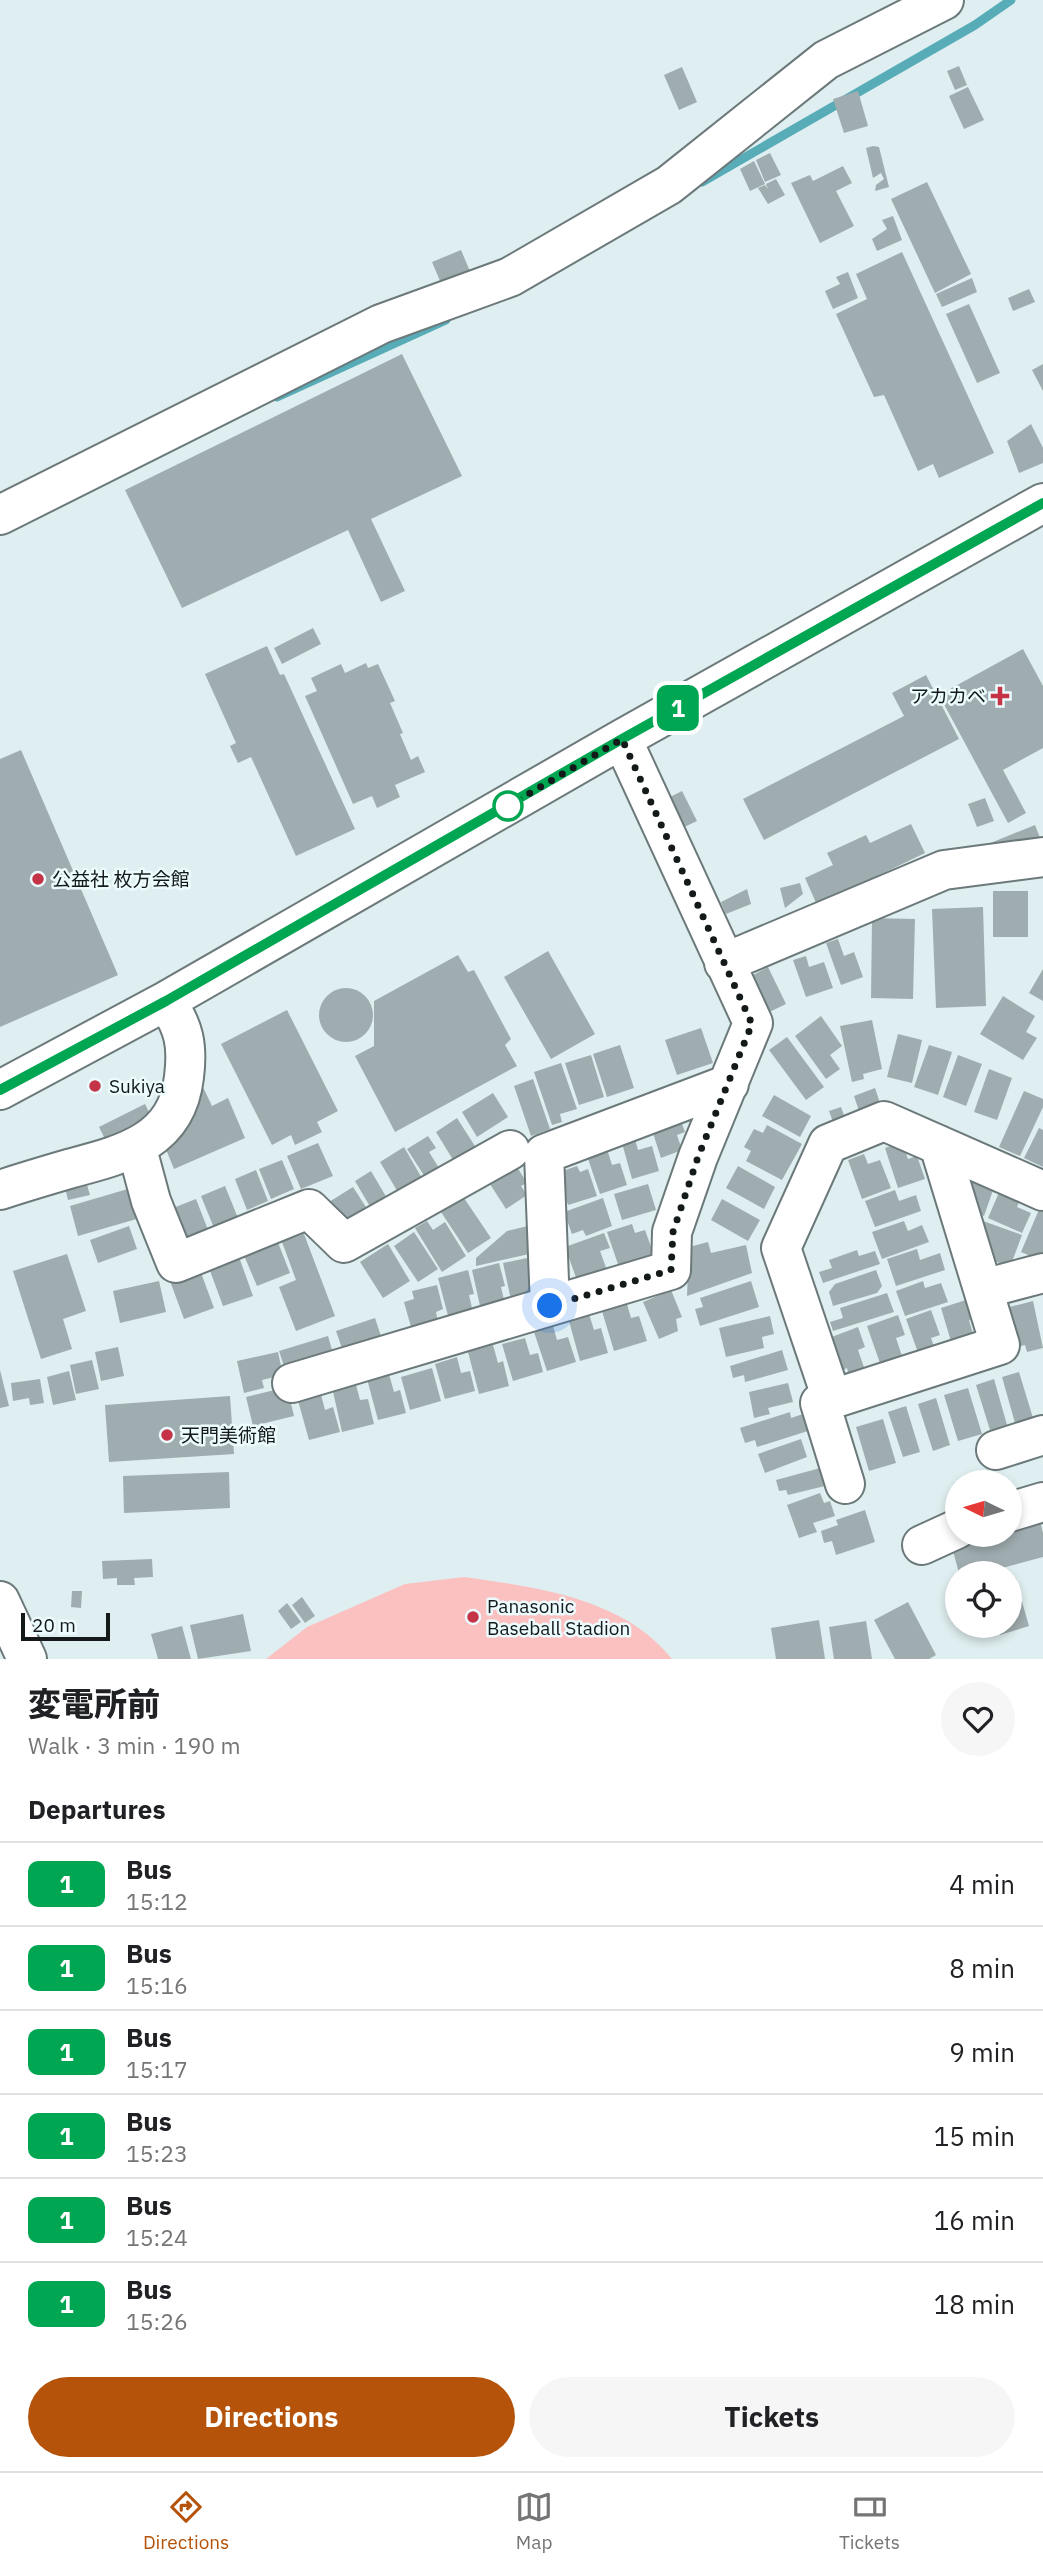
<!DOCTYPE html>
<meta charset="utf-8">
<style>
body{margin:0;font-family:"IBM Plex Sans","Noto Sans JP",sans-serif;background:#f6f6f6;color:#202124;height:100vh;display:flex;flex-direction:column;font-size:26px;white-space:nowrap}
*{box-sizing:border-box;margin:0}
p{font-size:23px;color:#757577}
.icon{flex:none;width:38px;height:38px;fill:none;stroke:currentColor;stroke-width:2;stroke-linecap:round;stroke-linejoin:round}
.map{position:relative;height:1659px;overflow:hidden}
.drawer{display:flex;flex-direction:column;background:#fff;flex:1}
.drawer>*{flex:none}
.badge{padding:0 14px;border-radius:10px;font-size:24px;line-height:46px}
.needle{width:46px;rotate:275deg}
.tools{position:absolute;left:945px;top:1470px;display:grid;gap:14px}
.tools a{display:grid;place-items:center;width:77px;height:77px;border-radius:50%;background:#fff;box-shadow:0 4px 10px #0003;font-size:35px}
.scale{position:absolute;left:21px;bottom:18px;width:89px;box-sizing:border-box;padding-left:7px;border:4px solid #14191a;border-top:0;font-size:19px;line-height:24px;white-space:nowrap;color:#14191a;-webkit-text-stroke:5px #ecfbfd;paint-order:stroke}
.you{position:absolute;width:35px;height:35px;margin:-18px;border:5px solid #fff;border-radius:50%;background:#1a73e8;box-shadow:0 0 0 10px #1a73e833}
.map>.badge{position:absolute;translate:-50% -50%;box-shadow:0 0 0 4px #fff}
h2{padding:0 28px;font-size:26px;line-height:63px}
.round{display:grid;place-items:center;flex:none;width:74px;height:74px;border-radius:37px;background:#f6f6f6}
.headline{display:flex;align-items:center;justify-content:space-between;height:119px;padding:0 28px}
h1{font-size:33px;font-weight:800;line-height:52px}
.button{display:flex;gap:14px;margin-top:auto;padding:14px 28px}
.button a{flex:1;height:80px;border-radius:42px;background:#b45309;color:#fff;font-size:28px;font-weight:800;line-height:80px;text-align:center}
.button a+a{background:#f6f6f6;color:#202124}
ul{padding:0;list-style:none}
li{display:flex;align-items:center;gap:21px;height:84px;padding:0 28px;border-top:2px solid #e0e0e0}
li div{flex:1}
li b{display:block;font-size:26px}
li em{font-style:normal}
li .badge{min-width:77px;font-weight:700;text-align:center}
.dock{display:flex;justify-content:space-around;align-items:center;height:98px;border-top:2px solid #e0e0e0;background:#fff;font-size:19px;color:#757577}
.dock a{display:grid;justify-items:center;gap:4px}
.dock .selected{color:#b45309}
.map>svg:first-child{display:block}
.grass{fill:#fbc1c1}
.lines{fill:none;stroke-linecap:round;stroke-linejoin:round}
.stream{stroke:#57acb8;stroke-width:9}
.building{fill:#a0adb0}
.minor-casing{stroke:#6c797b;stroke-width:42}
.minor{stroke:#fff;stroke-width:38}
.line-casing{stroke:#fff;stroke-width:16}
.line{stroke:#00a651;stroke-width:10}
.walk{stroke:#14191a;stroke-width:7;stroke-dasharray:0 12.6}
.poi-dot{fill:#c43346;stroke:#ecfbfd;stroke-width:2.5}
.stop-dot{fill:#fff;stroke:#00a651;stroke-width:3.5}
.labels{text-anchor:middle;stroke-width:5;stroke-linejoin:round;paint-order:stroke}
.poi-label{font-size:19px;fill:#14191a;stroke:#ecfbfd;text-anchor:start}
</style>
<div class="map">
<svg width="1043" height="1659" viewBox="0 0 1043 1659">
<rect width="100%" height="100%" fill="#dfeef0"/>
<path class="grass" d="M 464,1577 C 536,1587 624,1598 672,1659 L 266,1659 L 307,1627 L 405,1584 Z"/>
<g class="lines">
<path class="stream" d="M 702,182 L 975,25 L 1011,0
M 277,397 L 446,320"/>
</g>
<path class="building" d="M 959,66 L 967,85 L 955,90 L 947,71 Z
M 682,67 L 697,102 L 679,110 L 664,75 Z
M 968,87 L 984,120 L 964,129 L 949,96 Z
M 858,91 L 868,126 L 844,133 L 833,99 Z
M 873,146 L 879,147 L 889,187 L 875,191 L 876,185 L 884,179 L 881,173 L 873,178 L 866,148 Z
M 770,153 L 781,175 L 765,182 L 756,160 Z
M 754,161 L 765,184 L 750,191 L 740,169 Z
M 843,166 L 852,183 L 836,191 L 854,226 L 820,243 L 791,183 L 810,175 L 813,181 Z
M 776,179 L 785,195 L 768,204 L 758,188 L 765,185 L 768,189 L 766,184 Z
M 927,182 L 971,274 L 935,293 L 891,199 Z
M 893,216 L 902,240 L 877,251 L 872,239 L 887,229 L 882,220 Z
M 461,250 L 472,276 L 443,288 L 432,262 Z
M 902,252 L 994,453 L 939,478 L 933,464 L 918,471 L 884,395 L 874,397 L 836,314 L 867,299 L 856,274 Z
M 848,272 L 858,298 L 833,309 L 825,291 L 840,284 L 836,277 Z
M 972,278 L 977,292 L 942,307 L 936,294 Z
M 1029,289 L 1035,302 L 1013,311 L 1008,298 Z
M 969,304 L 1000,373 L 977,383 L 946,314 Z
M 402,354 L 462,476 L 371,519 L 405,591 L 381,602 L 348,530 L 182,608 L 125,490 Z
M 1043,364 L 1043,391 L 1032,370 Z
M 1031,424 L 1043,448 L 1043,463 L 1019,473 L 1007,441 Z
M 313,628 L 321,644 L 282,664 L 274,648 Z
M 267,646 L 280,675 L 284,674 L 355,829 L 296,856 L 251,757 L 238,763 L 230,746 L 236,743 L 205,674 Z
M 1023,649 L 1043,686 L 1043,748 L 1003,770 L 1026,813 L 1008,823 L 939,695 Z
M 366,663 L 368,668 L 378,664 L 395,701 L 390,703 L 403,733 L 400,734 L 411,760 L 418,756 L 425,772 L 395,785 L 400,797 L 377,808 L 372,796 L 353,804 L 305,696 L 317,691 L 311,678 L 341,664 L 345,673 Z
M 926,675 L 959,739 L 764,840 L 743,799 L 904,716 L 892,693 Z
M 21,750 L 118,975 L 0,1027 L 0,759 Z
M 682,791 L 697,821 L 674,832 L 660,802 Z
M 985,798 L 994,821 L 977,827 L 968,804 Z
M 911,824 L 925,853 L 817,905 L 805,878 L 833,865 L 827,853 L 866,835 L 870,843 Z
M 1035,825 L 1043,845 L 1031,850 L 1027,840 L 992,854 L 988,844 Z
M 800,883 L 803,894 L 785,908 L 780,888 Z
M 747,889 L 751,904 L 726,914 L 721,902 Z
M 993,891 L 1028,891 L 1028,937 L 993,937 Z
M 983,907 L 986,1006 L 936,1008 L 932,909 Z
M 872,918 L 915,919 L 913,999 L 871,998 Z
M 838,939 L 844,956 L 854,952 L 863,977 L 841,985 L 826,943 Z
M 548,951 L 595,1034 L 551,1059 L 504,977 Z
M 458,955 L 468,972 L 474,970 L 511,1039 L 505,1045 L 517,1066 L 395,1132 L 355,1056 L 374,1046 L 374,1001 Z
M 806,956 L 809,967 L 824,962 L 833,988 L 806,997 L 793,960 Z
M 768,967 L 786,1004 L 763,1015 L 749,987 L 753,975 Z
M 1043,969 L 1043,1001 L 1029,993 Z
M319 1015a27 27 0 1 1 54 0a27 27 0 1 1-54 0Z
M 1003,996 L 1035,1016 L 1026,1032 L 1037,1038 L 1023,1060 L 980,1034 Z
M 287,1010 L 338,1111 L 317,1122 L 322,1132 L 295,1145 L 291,1135 L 272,1145 L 221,1044 Z
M 821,1016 L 842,1046 L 830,1055 L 840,1069 L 826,1079 L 795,1036 Z
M 872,1020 L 882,1069 L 863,1074 L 864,1079 L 852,1082 L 840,1026 Z
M 701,1028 L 713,1063 L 677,1075 L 665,1040 Z
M 898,1034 L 922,1040 L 912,1083 L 887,1077 Z
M 787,1037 L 824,1087 L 806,1100 L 769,1050 Z
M 620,1045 L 634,1088 L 607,1097 L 593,1054 Z
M 929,1045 L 952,1052 L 938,1095 L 914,1087 Z
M 591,1055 L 604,1097 L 579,1105 L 565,1063 Z
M 958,1055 L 982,1064 L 966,1106 L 943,1097 Z
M 561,1063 L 577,1109 L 560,1114 L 562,1122 L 552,1125 L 534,1072 Z
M 989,1069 L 1012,1078 L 997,1120 L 974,1112 Z
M 533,1079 L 550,1129 L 531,1136 L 514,1086 Z
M 203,1087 L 212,1106 L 228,1098 L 245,1138 L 174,1169 L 165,1147 Z
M 875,1088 L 883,1112 L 862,1120 L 854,1096 Z
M 1024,1091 L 1043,1099 L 1043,1107 L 1020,1156 L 999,1147 Z
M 493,1093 L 508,1117 L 477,1137 L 462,1112 Z
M 774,1095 L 811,1116 L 800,1137 L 762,1116 Z
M 145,1104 L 155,1124 L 109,1147 L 99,1127 Z
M 841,1107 L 848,1126 L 836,1130 L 829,1111 Z
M 457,1118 L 480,1154 L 458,1168 L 436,1132 Z
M 681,1121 L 685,1132 L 677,1135 L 682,1150 L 661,1158 L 652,1130 Z
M 767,1125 L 802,1144 L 782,1180 L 746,1161 L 751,1151 L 744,1147 L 754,1129 L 763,1133 Z
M 1039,1128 L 1043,1130 L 1043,1167 L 1024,1158 Z
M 428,1136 L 436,1148 L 429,1152 L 439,1168 L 425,1177 L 407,1149 Z
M 635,1139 L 638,1150 L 652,1146 L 659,1171 L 632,1179 L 622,1143 Z
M 902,1142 L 908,1159 L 917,1156 L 925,1179 L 898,1188 L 885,1148 Z
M 318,1143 L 333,1176 L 301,1189 L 287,1156 Z
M 606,1146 L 612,1165 L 620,1163 L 627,1185 L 600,1194 L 586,1153 Z
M 404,1147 L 423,1180 L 399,1194 L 380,1162 Z
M 864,1154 L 868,1164 L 880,1160 L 891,1188 L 862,1199 L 848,1160 Z
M 282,1160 L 294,1189 L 271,1199 L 259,1169 Z
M 967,1165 L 998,1176 L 984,1216 L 965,1209 Z
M 577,1166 L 580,1172 L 588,1169 L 597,1196 L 568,1205 L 557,1173 Z
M 738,1166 L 775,1187 L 764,1209 L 726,1188 Z
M 517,1167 L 527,1183 L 521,1186 L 527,1195 L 506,1209 L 490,1184 Z
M 256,1170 L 268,1201 L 247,1210 L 235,1179 Z
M 371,1171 L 391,1205 L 375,1215 L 355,1181 Z
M 85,1178 L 90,1195 L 68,1200 L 64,1183 Z
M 1004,1181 L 1024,1190 L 1017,1207 L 1031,1213 L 1022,1233 L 988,1218 Z
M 648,1184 L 656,1210 L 622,1220 L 614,1194 Z
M 225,1186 L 238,1218 L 214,1228 L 201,1196 Z
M 353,1187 L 373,1218 L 345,1227 L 329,1202 Z
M 131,1188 L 140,1218 L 78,1236 L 70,1206 Z
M 895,1190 L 899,1201 L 916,1195 L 921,1211 L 875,1227 L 865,1201 Z
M 464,1198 L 491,1238 L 468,1253 L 441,1212 Z
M 603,1198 L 612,1226 L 586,1236 L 583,1230 L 572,1234 L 564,1212 Z
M 196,1199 L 212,1240 L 184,1251 L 168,1210 Z
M 722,1199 L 760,1220 L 748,1241 L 711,1220 Z
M 1043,1200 L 1043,1261 L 1021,1252 Z
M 427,1221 L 433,1230 L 445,1222 L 466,1256 L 442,1272 L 415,1228 Z
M 904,1221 L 908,1231 L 922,1225 L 929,1242 L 882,1259 L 872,1232 Z
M 983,1221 L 1022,1235 L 1010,1267 L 989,1259 L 974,1246 Z
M 632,1224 L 635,1233 L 645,1230 L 655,1258 L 620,1270 L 607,1232 Z
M 532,1225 L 538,1252 L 476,1266 L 476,1258 L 507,1231 Z
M 129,1226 L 137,1249 L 98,1263 L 90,1240 Z
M 414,1232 L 438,1269 L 418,1282 L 394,1246 Z
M 604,1233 L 610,1248 L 600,1251 L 608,1273 L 578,1283 L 565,1247 Z
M 304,1234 L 335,1316 L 296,1331 L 279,1287 L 296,1280 L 282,1242 Z
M 277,1240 L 290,1273 L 257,1286 L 243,1253 Z
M 708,1242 L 711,1253 L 746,1245 L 752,1273 L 687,1296 L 689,1247 Z
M 388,1244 L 410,1281 L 383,1298 L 360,1262 Z
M 917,1249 L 920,1260 L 940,1253 L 945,1270 L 896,1286 L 887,1259 Z
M 857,1250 L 859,1256 L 875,1251 L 880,1264 L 823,1283 L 819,1272 L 832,1268 L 829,1260 Z
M 67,1254 L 86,1311 L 63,1319 L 72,1349 L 41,1359 L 13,1271 Z
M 239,1257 L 253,1296 L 223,1306 L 209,1268 Z
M 532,1257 L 540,1294 L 511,1300 L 503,1263 Z
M 499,1263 L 505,1286 L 501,1287 L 506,1309 L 482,1315 L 472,1270 Z
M 200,1270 L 214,1308 L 184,1319 L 170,1281 Z
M 468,1270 L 474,1294 L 469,1295 L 474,1317 L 450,1323 L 438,1278 Z
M 876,1270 L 882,1286 L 877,1293 L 833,1306 L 829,1292 L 835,1284 Z
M 159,1281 L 166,1312 L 120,1323 L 113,1291 Z
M 751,1281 L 759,1307 L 700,1326 L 695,1309 L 703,1307 L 700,1298 Z
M 923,1281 L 925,1288 L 941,1283 L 948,1302 L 905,1316 L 896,1291 Z
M 437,1285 L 443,1309 L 436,1312 L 439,1327 L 413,1334 L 404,1302 L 414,1299 L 412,1291 Z
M 671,1290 L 682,1317 L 676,1319 L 678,1331 L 659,1339 L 643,1302 Z
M 887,1293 L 894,1312 L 833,1331 L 830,1322 L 843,1318 L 840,1308 Z
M 969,1299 L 975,1318 L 969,1320 L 975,1341 L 953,1348 L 941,1308 Z
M 1033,1301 L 1043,1348 L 1027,1352 L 1025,1345 L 1012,1348 L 1002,1309 Z
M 627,1304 L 631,1318 L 639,1316 L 647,1341 L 614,1351 L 602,1311 Z
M 931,1310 L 940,1335 L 931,1338 L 937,1355 L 921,1361 L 906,1319 Z
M 589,1314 L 594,1330 L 601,1328 L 608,1353 L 580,1361 L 569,1321 Z
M 898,1315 L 905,1335 L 896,1338 L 903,1359 L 881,1366 L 867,1326 Z
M 770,1316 L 774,1334 L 762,1337 L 764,1348 L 726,1357 L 719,1328 Z
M 375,1318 L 384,1345 L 345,1357 L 336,1331 Z
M 553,1326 L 557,1340 L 568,1337 L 576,1362 L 547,1371 L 534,1332 Z
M 858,1327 L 865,1347 L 858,1350 L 865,1370 L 849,1376 L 847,1368 L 841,1371 L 829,1338 Z
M 328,1336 L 335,1360 L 287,1375 L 279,1351 Z
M 525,1338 L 530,1355 L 538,1353 L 543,1372 L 513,1381 L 502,1344 Z
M 493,1345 L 498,1363 L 503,1361 L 509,1386 L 479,1394 L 468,1352 Z
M 118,1347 L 124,1376 L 101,1381 L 95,1352 Z
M 782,1350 L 788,1370 L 745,1382 L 744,1375 L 733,1378 L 730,1366 Z
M 278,1352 L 283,1375 L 262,1380 L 264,1388 L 244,1393 L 237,1361 Z
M 457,1357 L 461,1373 L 470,1371 L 475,1391 L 445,1399 L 435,1364 Z
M 92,1360 L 99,1389 L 76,1394 L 70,1365 Z
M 432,1368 L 441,1401 L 410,1410 L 401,1377 Z
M 0,1370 L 9,1406 L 0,1408 Z
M 69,1371 L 76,1400 L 53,1405 L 47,1377 Z
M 1019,1372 L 1033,1418 L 1015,1423 L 1002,1377 Z
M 389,1374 L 394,1392 L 400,1390 L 406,1413 L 378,1420 L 367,1379 Z
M 40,1379 L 44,1403 L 30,1405 L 29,1398 L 13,1401 L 11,1383 Z
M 994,1379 L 1007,1425 L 990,1430 L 976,1385 Z
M 355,1381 L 360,1400 L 368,1399 L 374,1424 L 342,1432 L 332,1387 Z
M 788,1383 L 793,1402 L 768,1408 L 770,1414 L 754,1418 L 749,1392 Z
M 287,1387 L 294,1416 L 253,1426 L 246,1397 Z
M 968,1388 L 982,1434 L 958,1441 L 944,1395 Z
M 320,1391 L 325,1410 L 333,1407 L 340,1432 L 309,1440 L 297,1397 Z
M 230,1396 L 234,1454 L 109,1462 L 105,1405 Z
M 936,1398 L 950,1445 L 933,1451 L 918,1404 Z
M 906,1406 L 920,1452 L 903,1457 L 888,1412 Z
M 790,1412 L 791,1418 L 803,1414 L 808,1431 L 757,1447 L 755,1440 L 745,1443 L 740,1428 Z
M 883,1419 L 896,1463 L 869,1471 L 856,1427 Z
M 801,1439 L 807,1457 L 765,1473 L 758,1454 Z
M 824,1467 L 829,1485 L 788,1495 L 786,1490 L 779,1491 L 776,1480 Z
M 229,1472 L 230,1508 L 124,1513 L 123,1476 Z
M 820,1493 L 824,1503 L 830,1501 L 835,1516 L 813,1523 L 817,1532 L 799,1538 L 787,1505 Z
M 865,1510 L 875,1542 L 836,1555 L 832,1541 L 824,1543 L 821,1531 L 838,1525 L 836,1520 Z
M 1038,1513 L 1043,1533 L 1043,1557 L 984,1573 L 959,1573 L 951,1544 L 985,1535 L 1010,1535 L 1010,1520 Z
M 152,1559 L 153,1577 L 134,1578 L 135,1585 L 117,1585 L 117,1578 L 103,1579 L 102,1561 Z
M 1015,1577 L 1029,1626 L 1000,1635 L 998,1626 L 1010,1626 L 1010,1579 Z
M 72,1591 L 82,1591 L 81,1608 L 71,1607 Z
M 302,1597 L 315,1616 L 305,1623 L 292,1605 Z
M 908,1602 L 936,1655 L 929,1659 L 895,1659 L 874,1620 Z
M 287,1603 L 301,1622 L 291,1629 L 278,1611 Z
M 243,1614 L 251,1651 L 198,1659 L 190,1625 Z
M 819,1620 L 825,1659 L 776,1659 L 771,1628 Z
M 866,1621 L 872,1659 L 834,1659 L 829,1627 Z
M 182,1626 L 191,1659 L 158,1659 L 151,1634 Z"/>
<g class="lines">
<g class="minor-casing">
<path id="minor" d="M 0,515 L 381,324 L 510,277 L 669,185 L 826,60 L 944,0
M 724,963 L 944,870 L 1043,857
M 0,1090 L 166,1001 L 622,739 L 1043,503
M 137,1149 L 151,1201 L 176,1263 L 309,1209 L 344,1243 L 510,1150
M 0,1190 C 24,1182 48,1175 72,1168 C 125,1154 177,1141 184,1077 C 188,1045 184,1027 166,1001
M 983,1289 L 1043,1273
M 550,1306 L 544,1154 L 729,1084
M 292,1383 L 671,1270 L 672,1232 L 698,1157 L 753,1023 L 622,739
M 832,1399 L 781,1248 L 828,1144 L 884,1121 L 1043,1191
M 996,1450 L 1043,1435
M 845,1484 L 820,1403 L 1000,1345 L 939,1145
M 1010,1512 L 1043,1502
M 922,1545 L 957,1529
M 0,1601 L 27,1659"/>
</g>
<use href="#minor" class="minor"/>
</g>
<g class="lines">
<g class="line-casing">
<path id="line" d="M 0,1090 L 166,1001 L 622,739 L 1043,503"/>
</g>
<use href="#line" class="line"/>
<path class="walk" d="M 508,806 L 622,739 L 752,1024 L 698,1157 L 673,1232 L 671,1270 L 550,1306"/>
</g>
<g class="poi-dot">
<path d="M996.5 685.5h7v7h7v7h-7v7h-7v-7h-7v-7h7z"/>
<circle cx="38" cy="879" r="7"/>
<circle cx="95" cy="1086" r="7"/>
<circle cx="167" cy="1435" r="7"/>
<circle cx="473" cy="1617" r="7"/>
</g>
<circle class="stop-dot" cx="508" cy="806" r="14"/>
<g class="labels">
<g class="poi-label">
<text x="986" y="703" text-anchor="end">アカカベ</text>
<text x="52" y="886">公益社 枚方会館</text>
<text x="109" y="1093">Sukiya</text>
<text x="181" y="1442">天門美術館</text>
<text x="487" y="1613">Panasonic<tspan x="487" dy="22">Baseball Stadion</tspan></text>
</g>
</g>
</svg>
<div class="tools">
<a><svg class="needle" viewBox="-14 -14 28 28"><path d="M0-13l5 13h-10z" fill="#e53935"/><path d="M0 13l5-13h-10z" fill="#757577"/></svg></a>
<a><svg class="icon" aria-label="locate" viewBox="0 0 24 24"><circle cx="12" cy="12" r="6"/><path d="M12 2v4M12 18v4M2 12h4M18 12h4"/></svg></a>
</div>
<div class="scale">20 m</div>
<div class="you" style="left:550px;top:1306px"></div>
<b class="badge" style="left:678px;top:708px;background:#00a651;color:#fff">1</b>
</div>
<section class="drawer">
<div class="headline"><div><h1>変電所前</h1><p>Walk · 3 min · 190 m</p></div><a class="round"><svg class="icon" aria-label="heart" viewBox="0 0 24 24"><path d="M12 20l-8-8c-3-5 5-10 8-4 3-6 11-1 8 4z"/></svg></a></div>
<h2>Departures</h2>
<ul>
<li><span class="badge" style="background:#00a651;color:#fff">1</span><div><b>Bus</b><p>15:12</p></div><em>4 min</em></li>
<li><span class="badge" style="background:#00a651;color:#fff">1</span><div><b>Bus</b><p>15:16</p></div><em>8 min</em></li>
<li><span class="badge" style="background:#00a651;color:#fff">1</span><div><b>Bus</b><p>15:17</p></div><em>9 min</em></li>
<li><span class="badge" style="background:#00a651;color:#fff">1</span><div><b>Bus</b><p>15:23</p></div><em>15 min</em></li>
<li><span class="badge" style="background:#00a651;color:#fff">1</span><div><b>Bus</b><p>15:24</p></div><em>16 min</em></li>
<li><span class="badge" style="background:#00a651;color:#fff">1</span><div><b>Bus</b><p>15:26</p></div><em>18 min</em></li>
</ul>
<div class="button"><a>Directions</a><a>Tickets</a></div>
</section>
<nav class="dock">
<a class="selected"><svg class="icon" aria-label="directions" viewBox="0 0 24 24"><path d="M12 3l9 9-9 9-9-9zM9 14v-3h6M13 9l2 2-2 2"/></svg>Directions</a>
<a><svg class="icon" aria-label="map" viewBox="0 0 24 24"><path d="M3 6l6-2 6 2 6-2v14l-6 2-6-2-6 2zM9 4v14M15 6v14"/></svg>Map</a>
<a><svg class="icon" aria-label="tickets" viewBox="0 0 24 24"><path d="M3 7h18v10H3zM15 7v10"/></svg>Tickets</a>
</nav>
